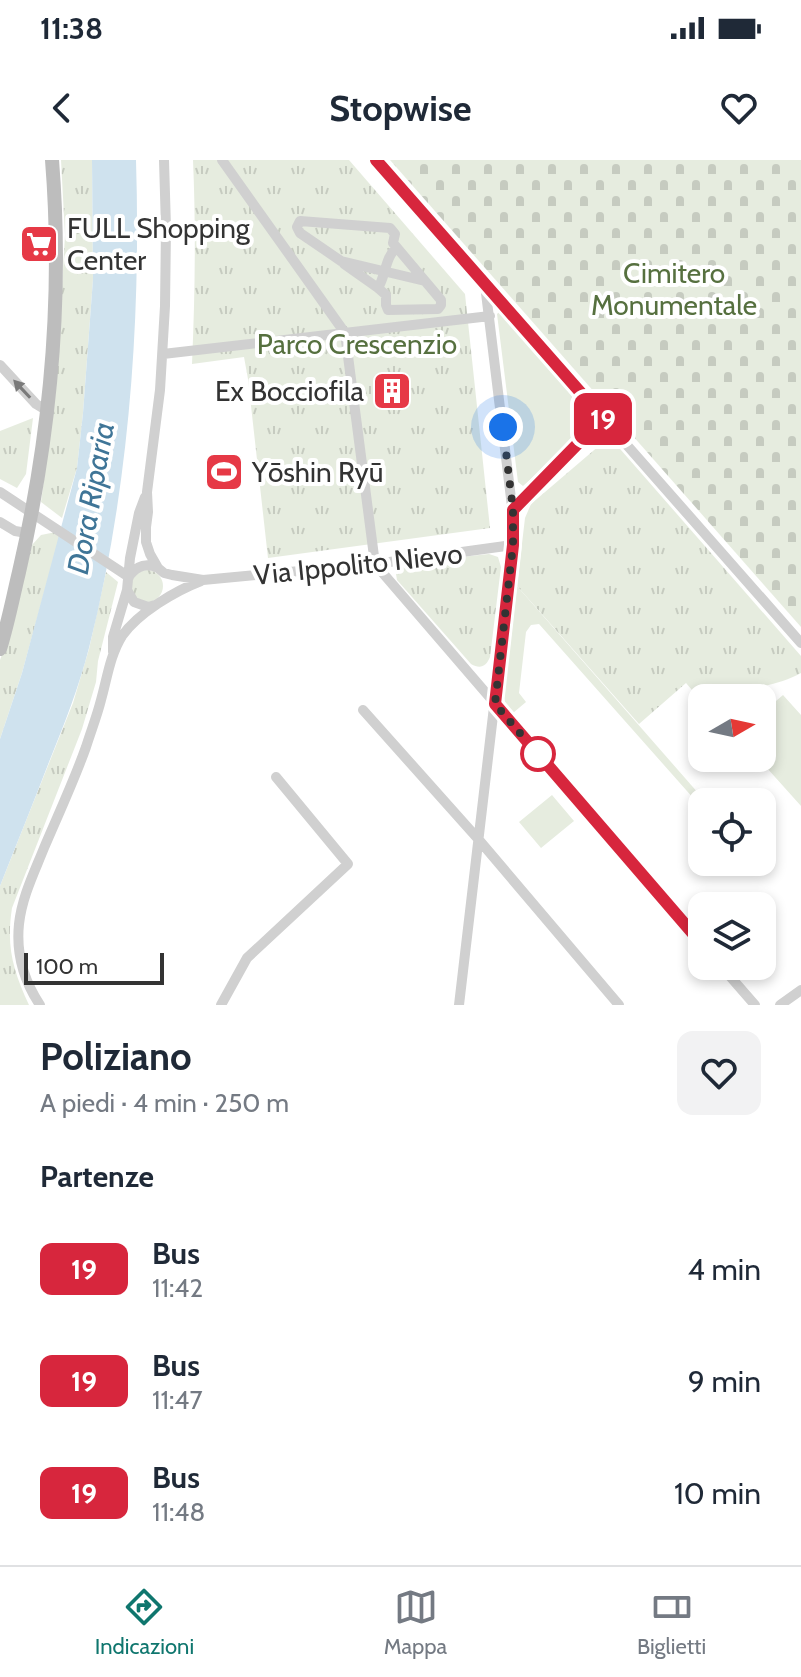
<!DOCTYPE html>
<html lang="it">
<meta charset="utf-8">
<style>
body{margin:0;font-family:Cabin,sans-serif;background:#f2f2f3;color:#1f2937;height:100vh;display:flex;flex-direction:column;font-size:30px;white-space:nowrap}
*{box-sizing:border-box;margin:0}
p{font-size:26px;color:#747a83}
.icon{flex:none;width:44px;height:44px;fill:none;stroke:currentColor;stroke-width:2;stroke-linecap:round;stroke-linejoin:round}
.map{position:relative;height:845px;overflow:hidden}
.side{display:flex;flex-direction:column;background:#fff;flex:1}
.side>*{flex:none}
.badge{padding:0 16px;border-radius:12px;font-size:28px;line-height:52px}
.needle{width:52px;rotate:81deg}
.controls{position:absolute;left:688px;top:524px;display:grid;gap:16px}
.controls a{display:grid;place-items:center;width:88px;height:88px;border-radius:16px;background:#fff;box-shadow:0 4px 12px #0003;font-size:40px}
.scale{position:absolute;left:24px;bottom:20px;width:140px;box-sizing:border-box;padding-left:8px;border:4px solid #333;border-top:0;font-size:22px;line-height:28px;white-space:nowrap;color:#333;-webkit-text-stroke:6px #fff;paint-order:stroke}
.you{position:absolute;width:40px;height:40px;margin:-20px;border:6px solid #fff;border-radius:50%;background:#1a73e8;box-shadow:0 0 0 12px #1a73e833}
.map>.badge{position:absolute;translate:-50% -50%;box-shadow:0 0 0 4px #fff}
h2{padding:0 40px;font-size:30px;line-height:72px}
.round{display:grid;place-items:center;flex:none;width:84px;height:84px;border-radius:16px;background:#f2f2f3}
.summary{display:flex;align-items:center;justify-content:space-between;height:136px;padding:0 40px}
h1{font-size:38px;font-weight:700;line-height:60px}
ul{padding:0;list-style:none}
li{display:flex;align-items:center;gap:24px;height:112px;padding:0 40px}
li div{flex:1}
li b{display:block;font-size:30px}
li em{font-style:normal}
li .badge{min-width:88px;font-weight:700;text-align:center}
.status{display:flex;justify-content:space-between;align-items:center;height:56px;padding:0 40px;background:#fff;direction:ltr}
.status svg{height:22px;fill:currentColor}
header{display:flex;justify-content:space-between;align-items:center;height:104px;padding:0 40px;background:#fff;font-size:36px;font-weight:700}
.tabs{display:flex;justify-content:space-around;align-items:center;height:112px;border-top:2px solid #e0e1e3;background:#fff;font-size:22px;color:#747a83}
.tabs a{display:grid;justify-items:center;gap:4px}
.tabs .selected{color:#0f766e}
.map>svg:first-child{display:block}
.grass{fill:url(#grass-tufts)}
.cemetery{fill:url(#cemetery-stones)}
.garden{fill:#e6ecdf}
.water{fill:#cfe2ee}
.lines{fill:none;stroke-linecap:round;stroke-linejoin:round}
.street{stroke:#d0d0d0;stroke-width:10}
.secondary{stroke:#bdbdbd;stroke-width:14}
.oneway{fill:#7a7a7a}
.line-casing{stroke:#fff;stroke-width:18}
.line{stroke:#d7263d;stroke-width:12}
.walk{stroke:#333;stroke-width:8;stroke-dasharray:0 14.4}
.stop-dot{fill:#fff;stroke:#d7263d;stroke-width:4}
.labels{text-anchor:middle;stroke-width:8;stroke-linejoin:round;paint-order:stroke}
.poi-label{font-size:28px;fill:#333;stroke:#fff;text-anchor:start}
.park-label{font-size:28px;fill:#56703f;stroke:#fff}
.street-label{font-size:28px;fill:#333;stroke:#fff}
.water-label{font-size:30px;font-style:italic;fill:#3f7597;stroke:#fff}
</style>
<div class="status"><b>11:38</b><svg viewBox="0 0 49 12"><path d="M0 12V9h3v3zM5 12V6h3v6zM10 12V3h3v9zM15 12V0h3v12zM26 1h20v11H26zM47 4h2v5h-2z"/></svg></div>
<header><svg class="icon" aria-label="back" viewBox="0 0 24 24"><path d="M15 5l-7 7 7 7"/></svg>Stopwise<svg class="icon" aria-label="heart" viewBox="0 0 24 24"><path d="M12 20l-8-8c-3-5 5-10 8-4 3-6 11-1 8 4z"/></svg></header>
<div class="map">
<svg width="801" height="845" viewBox="0 0 801 845">
<defs>
<pattern id="grass-tufts" width="24" height="20" patternUnits="userSpaceOnUse" patternTransform="scale(2)"><rect width="24" height="20" fill="#e6ecdf"/><path d="M3 7l-1-3M5 7V3M7 7l1-3M15 17l-1-3M17 17v-4M19 17l1-3" fill="none" stroke="#c6cbc0"/></pattern>
<pattern id="cemetery-stones" width="16" height="16" patternUnits="userSpaceOnUse" patternTransform="scale(2)"><rect width="16" height="16" fill="#e6ecdf"/><path d="M2 7V4a2 2 0 0 1 4 0v3zM10 15v-3a2 2 0 0 1 4 0v3z" fill="#c6cbc0"/></pattern>
</defs>
<rect width="100%" height="100%" fill="#fff"/>
<path class="grass" d="M 61,0 L 92,0 L 93,119 L 83,253 L 77,308 L 62,358 L 41,342 L 56,229 L 65,75 Z
M 193,0 L 349,0 L 465,134 L 490,368 L 268,398 L 248,219 L 244,197 L 192,204 C 195,136 196,68 193,0 Z
M 33,258 L 26,314 L 17,328 L 0,319 L 0,271 Z
M 607,279 L 614,282 L 801,496 L 801,513 C 773,529 729,531 697,536 L 686,523 L 639,564 L 517,426 L 525,358 L 531,344 Z
M 56,372 L 60,375 L 22,513 L 0,579 L 0,500 L 11,469 L 32,385 L 41,375 Z
M 489,394 L 498,397 L 501,407 L 490,497 C 486,507 480,509 471,504 L 397,420 L 396,414 L 401,405 L 405,403 Z
M131 426a16 16 0 1 1 32 0a16 16 0 1 1-32 0Z
M 106,412 L 118,422 L 98,501 L 96,522 L 82,569 L 12,748 C 6,787 13,810 29,845 L 0,845 L 0,726 L 73,543 L 89,489 Z"/>
<path class="cemetery" d="M 390,0 L 801,0 L 801,467 Z"/>
<path class="garden" d="M 500,151 L 583,249 L 578,256 L 583,264 L 550,302 L 523,326 L 518,322 L 497,154 Z
M 517,426 L 706,642 L 702,642 L 702,648 L 539,464 L 531,465 L 526,472 L 519,533 L 526,542 L 513,553 L 506,545 L 504,538 Z
M 783,535 L 801,555 L 801,646 L 758,598 L 762,598 L 762,553 Z
M 552,635 L 574,661 L 541,688 L 519,662 Z"/>
<path class="water" d="M 92,0 L 136,0 C 141,164 129,328 89,488 C 79,527 64,565 49,602 C 33,644 16,685 0,726 L 0,579 L 22,513 L 77,308 L 83,253 L 93,119 Z"/>
<g class="lines">
<path class="street" d="M 164,0 L 166,68 L 165,146 L 160,230 L 147,332 L 148,352 L 146,367 L 146,382 L 150,394 L 158,408 L 164,413 L 172,415 L 203,420 L 375,404 L 513,385
M 222,0 L 345,173 L 375,404
M 376,0 L 801,483
M 300,61 L 390,68 L 395,74 L 393,83 L 425,121 L 341,101 L 300,73 L 297,67 Z
M 344,104 L 378,128 C 386,115 385,98 396,88
M 378,128 L 386,135 L 386,145 L 388,150 L 438,149 L 441,145 L 441,140 L 425,121
M 163,194 L 490,156
M 0,205 L 36,244 L 46,250
M 0,332 L 129,417
M 513,350 L 603,258
M 0,362 L 15,371 L 27,373
M 375,404 L 702,784
M 130,415 C 138,405 147,403 158,408
M 127,430 L 134,442 L 148,447 L 155,445
M 113,492 L 113,477 L 127,430 L 130,398 L 139,353 L 145,337
M 363,550 L 479,680 L 619,845
M 721,806 L 755,845
M 40,845 C 24,821 16,793 19,764 C 22,737 34,713 44,688 C 58,655 74,621 86,587 C 91,571 97,556 101,540 C 107,519 110,495 122,476 C 138,453 175,431 201,421
M 221,845 L 247,798 L 348,704 L 276,617
M 459,845 L 513,385 L 514,363 L 485,125
M 780,845 L 801,830"/>
<path class="secondary" d="M 0,489 C 8,463 13,437 19,412 C 50,278 63,137 52,0"/>
</g>
<defs><path id="oneway-solid" d="M-6-.8H1V-3.2L6.5 0L1 3.2V.8H-6Z" transform="scale(2)"/></defs>
<use class="oneway" href="#oneway-solid" transform="translate(22 229) rotate(-133)"/>
<g class="lines">
<g class="line-casing">
<path id="line" d="M 376,0 L 603,258 L 513,350 L 513,385 L 495,544 L 702,784"/>
</g>
<use href="#line" class="line"/>
<path class="walk" d="M 503,267 L 513,350 L 513,385 L 495,544 L 538,594"/>
</g>
<defs>
<g id="supermarket-square" transform="scale(2)"><rect x="-9" y="-9" width="18" height="18" rx="4" fill="#e63946" stroke="#fff"/><path d="M-6-5.5h2.5l.6 2H6L4.5 2H-2.5L-4.4-4H-6ZM-1.5 3.2a1.3 1.3 0 1 0 .1 0ZM3 3.2a1.3 1.3 0 1 0 .1 0Z" fill="#fff"/></g>
<g id="building-square" transform="scale(2)"><rect x="-9" y="-9" width="18" height="18" rx="4" fill="#e63946" stroke="#fff"/><path d="M-4-6H4V6H1V3H-1V6H-4ZM-2.5-4.3h1.7v1.8h-1.7ZM.8-4.3h1.7v1.8H.8ZM-2.5-1h1.7V.8h-1.7ZM.8-1h1.7V.8H.8Z" fill="#fff"/></g>
<g id="stadium-square" transform="scale(2)"><rect x="-9" y="-9" width="18" height="18" rx="4" fill="#e63946" stroke="#fff"/><path d="M0-5a6.5 5 0 1 0 0 10a6.5 5 0 1 0 0-10ZM-3.5-1.8h7v3.6h-7Z" fill="#fff"/></g>
</defs>
<g fill-rule="evenodd">
<use href="#supermarket-square" x="39" y="84"/>
<use href="#building-square" x="392" y="231"/>
<use href="#stadium-square" x="224" y="312"/>
</g>
<circle class="stop-dot" cx="538" cy="594" r="16"/>
<g class="labels">
<g class="poi-label">
<text x="67" y="78">FULL Shopping<tspan x="67" dy="32">Center</tspan></text>
<text x="364" y="241" text-anchor="end">Ex Bocciofila</text>
<text x="252" y="322">Yōshin Ryū</text>
</g>
<g class="park-label">
<text x="674" y="123">Cimitero<tspan x="674" dy="32">Monumentale</tspan></text>
<text x="357" y="194">Parco Crescenzio</text>
</g>
<g class="street-label">
<text transform="translate(358 404) rotate(-6)" y="10">Via Ippolito Nievo</text>
</g>
<g class="water-label">
<text transform="translate(91 338) rotate(-80)" y="10">Dora Riparia</text>
</g>
</g>
</svg>
<div class="controls">
<a><svg class="needle" viewBox="-14 -14 28 28"><path d="M0-13l5 13h-10z" fill="#e53935"/><path d="M0 13l5-13h-10z" fill="#747a83"/></svg></a>
<a><svg class="icon" aria-label="locate" viewBox="0 0 24 24"><circle cx="12" cy="12" r="6"/><path d="M12 2v4M12 18v4M2 12h4M18 12h4"/></svg></a>
<a><svg class="icon" aria-label="layers" viewBox="0 0 24 24"><path d="M12 4l9 5-9 5-9-5zM3 14l9 5 9-5"/></svg></a>
</div>
<div class="scale">100 m</div>
<div class="you" style="left:503px;top:267px"></div>
<b class="badge" style="left:603px;top:259px;background:#d7263d;color:#fff">19</b>
</div>
<section class="side">
<div class="summary"><div><h1>Poliziano</h1><p>A piedi · 4 min · 250 m</p></div><a class="round"><svg class="icon" aria-label="heart" viewBox="0 0 24 24"><path d="M12 20l-8-8c-3-5 5-10 8-4 3-6 11-1 8 4z"/></svg></a></div>
<h2>Partenze</h2>
<ul>
<li><span class="badge" style="background:#d7263d;color:#fff">19</span><div><b>Bus</b><p>11:42</p></div><em>4 min</em></li>
<li><span class="badge" style="background:#d7263d;color:#fff">19</span><div><b>Bus</b><p>11:47</p></div><em>9 min</em></li>
<li><span class="badge" style="background:#d7263d;color:#fff">19</span><div><b>Bus</b><p>11:48</p></div><em>10 min</em></li>
</ul>
</section>
<nav class="tabs">
<a class="selected"><svg class="icon" aria-label="directions" viewBox="0 0 24 24"><path d="M12 3l9 9-9 9-9-9zM9 14v-3h6M13 9l2 2-2 2"/></svg>Indicazioni</a>
<a><svg class="icon" aria-label="map" viewBox="0 0 24 24"><path d="M3 6l6-2 6 2 6-2v14l-6 2-6-2-6 2zM9 4v14M15 6v14"/></svg>Mappa</a>
<a><svg class="icon" aria-label="tickets" viewBox="0 0 24 24"><path d="M3 7h18v10H3zM15 7v10"/></svg>Biglietti</a>
</nav>
